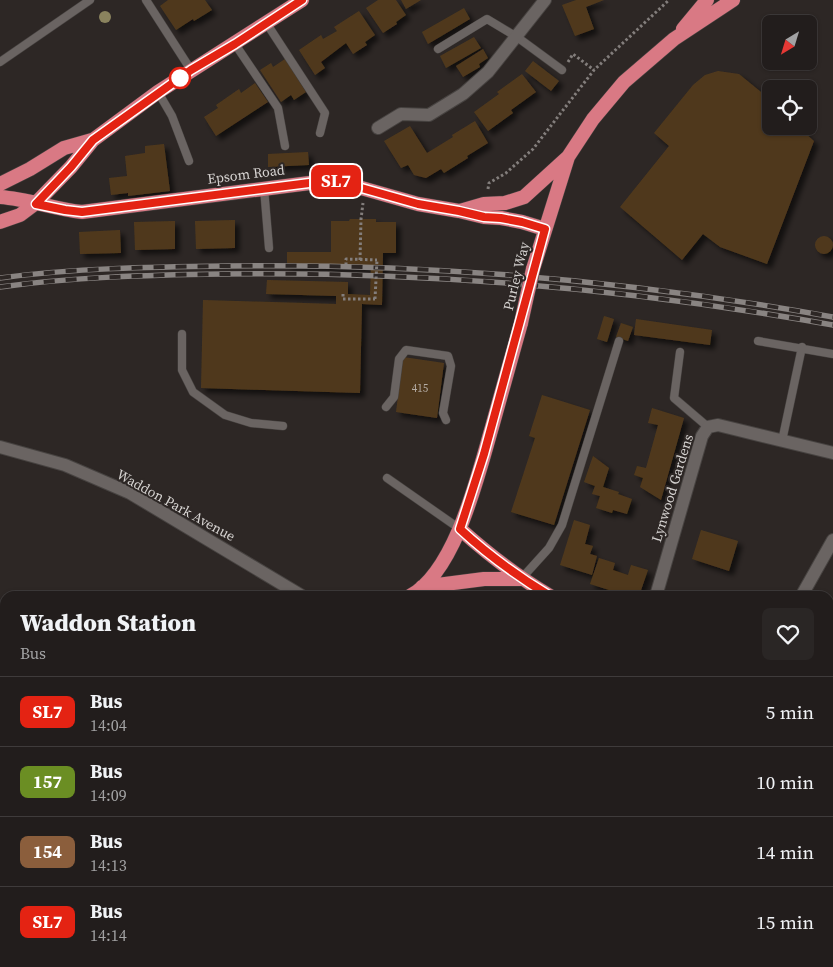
<!DOCTYPE html>
<style>
body{margin:0;font-family:"Source Serif 4",serif;background:#2a2625;color:#f1f3f6;height:100vh;display:flex;flex-direction:column;font-size:19px;white-space:nowrap}
*{box-sizing:border-box;margin:0}
p{font-size:16px;color:#a2a2a3}
.icon{flex:none;width:28px;height:28px;fill:none;stroke:currentColor;stroke-width:2;stroke-linecap:round;stroke-linejoin:round}
.map{position:relative;flex:1;overflow:hidden}
.side{position:absolute;left:0px;top:591px;width:834px;height:376px;display:flex;flex-direction:column;background:#221d1c;border-radius:15px 15px 0 0;box-shadow:0 1px 4px #0004,0 0 0 1px #3f3b3b}
.side>*{flex:none}
.badge{padding:0 10px;border-radius:8px;font-size:18px;line-height:32px}
.needle{width:32px;rotate:218deg}
.fabs{position:absolute;left:762px;top:15px;display:grid;gap:10px}
.fabs a{display:grid;place-items:center;width:55px;height:55px;border-radius:8px;background:#221d1c;box-shadow:0 1px 4px #0004,0 0 0 1px #3f3b3b;font-size:25px}
.map>.badge{position:absolute;translate:-50% -50%;box-shadow:0 0 0 2px #fff}
.round{display:grid;place-items:center;flex:none;width:52px;height:52px;border-radius:8px;background:#2a2625}
.headline{display:flex;align-items:center;justify-content:space-between;height:85px;padding:0 20px}
h1{font-size:24px;font-weight:800;line-height:38px}
ul{padding:0;list-style:none}
li{display:flex;align-items:center;gap:15px;height:70px;padding:0 20px;border-top:1px solid #3f3b3b}
li div{flex:1}
li b{display:block;font-size:19px}
li em{font-style:normal}
li .badge{min-width:55px;font-weight:700;text-align:center}
.map>svg:first-child{display:block}
.green{fill:#4d4a34}
.water{fill:#1e0414}
.building{fill:#50391c;filter:url(#shadow)}
.lines{fill:none;stroke-linecap:round;stroke-linejoin:round}
.service-casing{stroke:#474341;stroke-width:9}
.minor-casing{stroke:#474341;stroke-width:14}
.trunk-casing{stroke:#474341;stroke-width:15}
.path{stroke:#837e7c;stroke-width:3;stroke-dasharray:2.5 2.5;stroke-linecap:butt}
.service{stroke:#6a6462;stroke-width:8}
.minor{stroke:#6a6462;stroke-width:12}
.trunk{stroke:#d97984;stroke-width:14}
.rail-casing{stroke:#898482;stroke-width:5.5}
.rail{stroke:#2d2725;stroke-width:4;stroke-dasharray:11;stroke-linecap:butt}
.trunk-bridge-casing{stroke:#474341;stroke-width:15;stroke-linecap:butt}
.path-bridge{stroke:#837e7c;stroke-width:3;stroke-dasharray:2.5 2.5;stroke-linecap:butt}
.trunk-bridge{stroke:#d97984;stroke-width:14}
.tree{fill:#8a835e}
.line-casing{stroke:#fff;stroke-width:11}
.line{stroke:#e42313;stroke-width:8}
.stop-dot{fill:#fff;stroke:#e42313;stroke-width:2.5}
.labels{text-anchor:middle;stroke-width:4;stroke-linejoin:round;paint-order:stroke}
.number-label{font-size:11px;fill:#b4aca4}
.street-label{font-size:14px;fill:#d6d3d1;stroke:#2d2725}
</style>
<div class="map">
<svg width="833" height="967" viewBox="0 0 833 967">
<defs>
<filter id="shadow"><feDropShadow dx="4.5" dy="4.5" stdDeviation="2.5" flood-color="#0009"/></filter>
</defs>
<rect width="100%" height="100%" fill="#2d2725"/>
<path class="green" d="M 203,962 L 468,962 L 475,967 L 201,967 Z"/>
<path class="water" d="M 239,963 L 239,962 L 290,963 L 284,967 L 238,967 Z
M 421,963 L 452,963 L 458,967 L 419,967 Z"/>
<path class="building" d="M 168,0 L 205,0 L 212,10 L 194,21 L 193,19 L 176,30 L 160,6 Z
M 378,0 L 396,0 L 406,15 L 396,22 L 397,24 L 383,33 L 366,8 Z
M 401,0 L 421,0 L 406,9 Z
M 576,0 L 604,0 L 586,7 L 594,29 L 575,36 L 562,5 Z
M 464,8 L 470,19 L 428,44 L 422,32 Z
M 359,11 L 375,35 L 365,42 L 367,45 L 353,54 L 346,43 L 321,62 L 325,68 L 315,75 L 299,50 L 321,35 L 323,39 L 337,31 L 334,27 Z
M 474,37 L 481,48 L 446,68 L 440,56 Z
M 483,49 L 488,58 L 479,64 L 480,67 L 463,77 L 456,66 Z
M 285,59 L 306,92 L 294,100 L 291,95 L 281,102 L 260,70 L 271,63 L 273,67 Z
M 533,61 L 559,81 L 551,91 L 525,71 Z
M 718,71 L 739,74 L 771,100 L 771,126 L 797,126 L 814,141 L 767,264 L 720,247 L 703,234 L 682,260 L 620,207 L 669,146 L 654,133 L 693,85 L 705,75 Z
M 522,74 L 536,92 L 511,110 L 513,113 L 488,131 L 474,112 L 499,94 L 497,92 Z
M 255,83 L 268,102 L 216,136 L 204,117 L 218,108 L 216,105 L 239,89 L 241,93 Z
M 475,121 L 488,143 L 467,156 L 468,158 L 444,173 L 441,169 L 426,178 L 414,175 L 408,165 L 401,168 L 384,141 L 410,126 L 427,153 L 453,137 L 452,135 Z
M 164,144 L 170,191 L 128,196 L 128,193 L 111,195 L 109,178 L 127,176 L 125,156 L 145,153 L 145,146 Z
M 308,152 L 309,165 L 268,167 L 268,154 Z
M 350,219 L 376,219 L 376,222 L 396,222 L 396,253 L 383,253 L 382,305 L 362,304 L 360,393 L 201,388 L 203,300 L 336,304 L 336,296 L 266,294 L 267,280 L 348,282 L 348,294 L 370,295 L 371,267 L 287,265 L 287,252 L 331,252 L 331,221 L 349,221 Z
M 235,220 L 235,248 L 196,249 L 195,221 Z
M 175,221 L 175,249 L 135,250 L 134,222 Z
M 120,230 L 121,253 L 80,254 L 79,232 Z
M815 245a9 9 0 1 1 18 0a9 9 0 1 1-18 0Z
M 604,316 L 614,319 L 607,342 L 597,339 Z
M 636,319 L 712,330 L 710,345 L 634,335 Z
M 621,323 L 633,327 L 628,341 L 616,337 Z
M 403,357 L 444,363 L 437,418 L 396,412 Z
M 542,395 L 590,410 L 554,525 L 511,512 L 535,438 L 529,436 Z
M 652,408 L 684,418 L 661,500 L 640,487 L 643,478 L 634,475 L 637,466 L 646,468 L 658,425 L 648,423 Z
M 593,456 L 609,468 L 603,487 L 619,492 L 618,494 L 632,499 L 627,514 L 613,510 L 612,513 L 596,508 L 600,496 L 592,494 L 595,486 L 584,482 Z
M 574,520 L 590,525 L 585,544 L 593,546 L 590,554 L 597,556 L 592,575 L 560,565 Z
M 701,530 L 738,541 L 729,571 L 692,559 Z
M 599,558 L 615,563 L 613,570 L 628,575 L 631,565 L 648,570 L 639,596 L 628,596 L 590,584 Z
M 203,962 L 218,962 L 216,967 L 201,967 Z"/>
<g class="lines">
<g class="service-casing">
<path id="service" d="M 146,0 L 191,70
M 267,24 L 325,113 L 320,133
M 235,44 L 278,108 L 285,146
M 438,49 L 487,19 L 517,37 L 562,70
M 0,62 L 90,0
M 158,92 L 172,116 L 189,161
M 264,188 L 269,248
M 182,334 L 182,370 L 193,392 L 225,415 L 251,423 L 283,426
M 758,341 L 833,354
M 680,352 L 674,398 L 708,427
M 386,407 L 394,397 L 399,359 L 406,350 L 448,356 L 451,366 L 443,413 L 446,420
M 782,441 L 802,347
M 387,478 L 460,529
M 521,579 L 549,548 L 562,525 L 619,341
M 829,914 L 833,917"/>
</g>
<g class="minor-casing">
<path id="minor" d="M 378,128 L 401,114 L 429,115 L 463,94 L 488,72 L 545,0
M 0,447 L 65,465 L 130,493 L 302,596
M 802,595 L 833,540
M 656,596 L 702,436 L 708,427 L 718,425 L 833,453
M 0,694 L 5,696
M 0,960 L 12,967
M 680,962 L 687,967
M 113,967 L 118,962
M 634,967 L 637,962"/>
</g>
<g class="trunk-casing">
<path id="trunk" d="M 683,29 L 707,0
M 0,184 L 30,169 L 64,148 L 92,140
M 0,197 C 28,199 54,209 82,212 L 333,180 L 418,204 L 459,211 L 484,217 L 501,218 L 522,222 L 545,229
M 460,211 L 484,204 L 505,203 L 524,197 L 568,157
M 0,222 L 20,215 L 36,203 L 71,167 L 93,140 L 158,92 L 302,0
M 533,269 L 568,157 L 593,119 L 624,82 L 674,39 L 733,0
M 460,529 C 489,555 516,576 550,596
M 422,587 L 484,579 L 521,579
M 410,596 C 456,571 478,475 492,427 C 502,392 511,358 521,323
M 829,770 L 833,773
M 0,771 L 5,768"/>
</g>
<path class="path" d="M 568,62 L 573,54 L 594,70
M 488,189 L 489,183 L 506,173 L 533,149 L 594,70 L 669,0
M 360,260 L 361,219 L 363,203
M 346,265 L 346,259 L 377,260
M 343,294 L 343,299 L 375,299
M 356,962 L 357,967
M 222,967 L 224,962
M 331,967 L 336,962"/>
<use href="#service" class="service"/>
<use href="#minor" class="minor"/>
<use href="#trunk" class="trunk"/>
<g class="rail-casing">
<path id="rail" d="M 0,278 C 75,268 151,267 227,266 C 430,263 633,281 833,317
M 0,287 C 73,277 148,275 222,274 C 427,271 631,289 833,325"/>
</g>
<use href="#rail" class="rail"/>
<g class="trunk-bridge-casing">
<path id="trunk-bridge" d="M 521,323 L 533,269"/>
</g>
<path class="path-bridge" d="M 375,299 L 377,260"/>
<use href="#trunk-bridge" class="trunk-bridge"/>
</g>
<circle class="tree" cx="105" cy="17" r="6"/>
<g class="lines">
<g class="line-casing">
<path id="line" d="M 302,0 L 235,44 L 191,70 L 93,140 L 71,167 L 36,204 L 65,210 L 82,212 L 333,180 L 418,204 L 459,211 L 484,217 L 501,218 L 522,222 L 545,229 L 484,454 L 460,529 C 488,555 517,576 550,596"/>
</g>
<use href="#line" class="line"/>
</g>
<circle class="stop-dot" cx="180" cy="78" r="10"/>
<g class="labels">
<g class="number-label">
<text x="420" y="392">415</text>
</g>
<g class="street-label">
<text transform="translate(246 174) rotate(-7)" y="5">Epsom Road</text>
<text transform="translate(516 276) rotate(-76)" y="5">Purley Way</text>
<text transform="translate(672 488) rotate(-73)" y="5">Lynwood Gardens</text>
<text transform="translate(176 505) rotate(29)" y="5">Waddon Park Avenue</text>
</g>
</g>
</svg>
<div class="fabs">
<a><svg class="needle" viewBox="-14 -14 28 28"><path d="M0-13l5 13h-10z" fill="#e53935"/><path d="M0 13l5-13h-10z" fill="#a2a2a3"/></svg></a>
<a><svg class="icon" aria-label="locate" viewBox="0 0 24 24"><circle cx="12" cy="12" r="6"/><path d="M12 2v4M12 18v4M2 12h4M18 12h4"/></svg></a>
</div>
<b class="badge" style="left:336px;top:181px;background:#e42313;color:#fff">SL7</b>
<section class="side">
<div class="headline"><div><h1>Waddon Station</h1><p>Bus</p></div><a class="round"><svg class="icon" aria-label="heart" viewBox="0 0 24 24"><path d="M12 20l-8-8c-3-5 5-10 8-4 3-6 11-1 8 4z"/></svg></a></div>
<ul>
<li><span class="badge" style="background:#e42313;color:#fff">SL7</span><div><b>Bus</b><p>14:04</p></div><em>5 min</em></li>
<li><span class="badge" style="background:#6b8e23;color:#fff">157</span><div><b>Bus</b><p>14:09</p></div><em>10 min</em></li>
<li><span class="badge" style="background:#8b5e3c;color:#fff">154</span><div><b>Bus</b><p>14:13</p></div><em>14 min</em></li>
<li><span class="badge" style="background:#e42313;color:#fff">SL7</span><div><b>Bus</b><p>14:14</p></div><em>15 min</em></li>
</ul>
</section>
</div>
